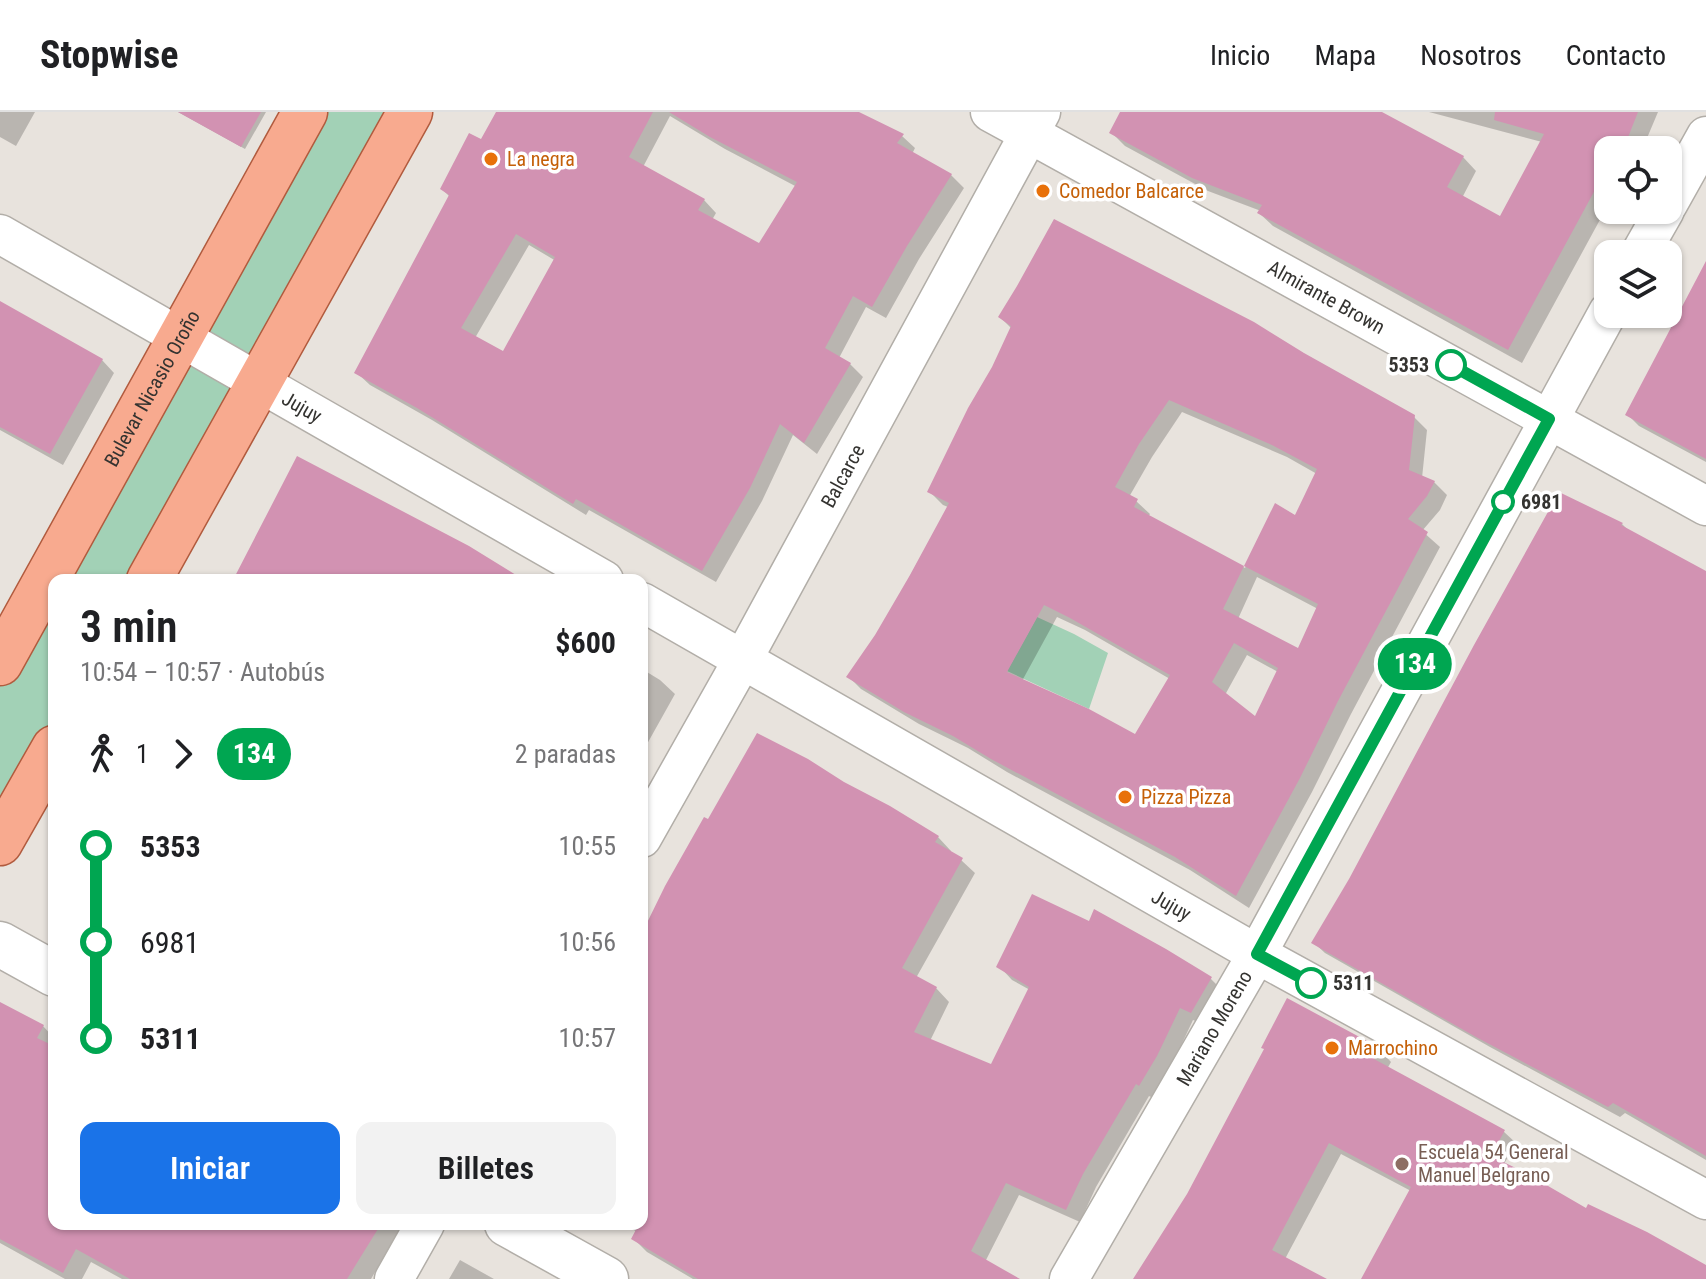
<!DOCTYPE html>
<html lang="es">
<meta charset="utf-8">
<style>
body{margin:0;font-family:"Roboto Condensed",sans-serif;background:#f2f2f2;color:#202124;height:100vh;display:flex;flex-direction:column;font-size:30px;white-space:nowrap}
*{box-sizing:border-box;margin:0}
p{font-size:26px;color:#757577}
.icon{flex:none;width:44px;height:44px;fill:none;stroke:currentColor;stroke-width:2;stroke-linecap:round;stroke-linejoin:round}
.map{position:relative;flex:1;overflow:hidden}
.sheet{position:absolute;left:48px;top:462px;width:600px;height:656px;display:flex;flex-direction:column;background:#fff;border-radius:16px;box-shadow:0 2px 6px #0004}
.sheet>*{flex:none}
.badge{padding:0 16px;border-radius:26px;font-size:28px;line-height:52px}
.controls{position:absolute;left:1594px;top:24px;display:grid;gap:16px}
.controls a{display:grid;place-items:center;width:88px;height:88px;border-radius:16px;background:#fff;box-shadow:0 2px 6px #0004;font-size:40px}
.map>.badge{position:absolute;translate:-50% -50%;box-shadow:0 0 0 4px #fff}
.legs{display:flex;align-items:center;gap:12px;height:88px;padding:0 32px;font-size:26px}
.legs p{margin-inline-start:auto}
.overview{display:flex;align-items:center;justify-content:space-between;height:136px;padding:0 32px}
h1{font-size:44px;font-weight:600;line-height:60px}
.button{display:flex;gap:16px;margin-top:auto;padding:16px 32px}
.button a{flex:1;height:92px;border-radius:16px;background:#1a73e8;color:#fff;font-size:32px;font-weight:600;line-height:92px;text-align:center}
.button a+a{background:#f2f2f2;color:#202124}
ul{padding:0 32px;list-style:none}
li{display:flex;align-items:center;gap:28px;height:96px;font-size:30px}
li i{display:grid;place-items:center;width:12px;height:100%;margin:0 10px;background:currentColor}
li i::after{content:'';width:20px;height:20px;margin:-10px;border:6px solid;border-radius:50%;background:#fff}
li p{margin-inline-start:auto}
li:first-child i{background:linear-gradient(#0000 50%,currentColor 0)}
li:last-child i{background:linear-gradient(currentColor 50%,#0000 0)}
header{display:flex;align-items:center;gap:48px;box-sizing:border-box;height:112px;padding:0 40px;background:#fff;border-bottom:2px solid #e0e0e0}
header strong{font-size:38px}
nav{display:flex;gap:44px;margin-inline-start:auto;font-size:28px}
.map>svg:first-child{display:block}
.green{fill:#a2d1b6}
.shadow{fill:#0003;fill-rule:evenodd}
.building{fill:#d292b2;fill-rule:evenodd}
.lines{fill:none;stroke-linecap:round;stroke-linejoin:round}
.street-casing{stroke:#b2aea8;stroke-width:41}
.secondary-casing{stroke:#b2aea8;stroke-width:47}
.primary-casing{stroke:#b15b3e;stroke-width:47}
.street{stroke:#fff;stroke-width:38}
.secondary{stroke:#fff;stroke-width:44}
.primary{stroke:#f8aa8f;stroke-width:44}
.line-1-casing{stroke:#fff;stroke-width:18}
.line-1{stroke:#00a651;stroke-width:12}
.food-dot{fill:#e8710a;stroke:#fff;stroke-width:3}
.stop-1-dot{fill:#fff;stroke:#00a651;stroke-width:4}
.education-dot{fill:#8d6e63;stroke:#fff;stroke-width:3}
.labels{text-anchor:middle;stroke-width:7;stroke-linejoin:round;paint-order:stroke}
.food-label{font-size:20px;fill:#c56008;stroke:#fff;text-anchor:start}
.street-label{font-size:20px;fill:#343330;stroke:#fff}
.stop-label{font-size:20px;font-weight:bold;fill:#343330;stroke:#fff;text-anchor:start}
.education-label{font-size:20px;fill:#785e54;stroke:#fff;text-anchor:start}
</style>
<header>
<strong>Stopwise</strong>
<nav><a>Inicio</a><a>Mapa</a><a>Nosotros</a><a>Contacto</a></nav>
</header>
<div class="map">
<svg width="1706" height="1167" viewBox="0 0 1706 1167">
<rect width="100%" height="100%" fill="#e8e3dd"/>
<path class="green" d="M 305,0 L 410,0 L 149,468 L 54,468 L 54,636 L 0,731 L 0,551 Z
M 1037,505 L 1074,522 L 1108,541 L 1089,597 L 1007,559 Z"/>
<path class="shadow" d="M 0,0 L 35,0 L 16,34 L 0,25 Z
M 178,0 L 266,0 L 245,37 Z
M 498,0 L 855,0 L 902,24 L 915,36 L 912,42 L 951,63 L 964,76 L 919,147 L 886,206 L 866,195 L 839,246 L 850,252 L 863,265 L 817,342 L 793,323 L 762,389 L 716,470 L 589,398 L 586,403 L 432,308 L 370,273 L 357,261 L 450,85 L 442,77 L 482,29 ZM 670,4 L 725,37 L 797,75 L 760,134 L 712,108 L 716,101 L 704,88 L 643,55 ZM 529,133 L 556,149 L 504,242 L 475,226 Z
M 1122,0 L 1378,0 L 1463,45 L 1476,59 L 1462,86 L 1501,107 L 1542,30 L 1429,0 L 1658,0 L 1642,38 L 1608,38 L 1608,93 L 1522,251 L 1273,114 L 1259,101 L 1261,99 L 1208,79 L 1125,34 L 1111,20 Z
M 1706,155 L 1706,350 L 1639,314 L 1627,302 Z
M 0,192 L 102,248 L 114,261 L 63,353 L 0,318 Z
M 1000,205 L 1414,305 L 1427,318 L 1422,366 L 1434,370 L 1447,383 L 1440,398 L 1422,419 L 1440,435 L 1351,602 L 1312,680 L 1249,796 L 1190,758 L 1007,660 L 968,636 L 919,612 L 861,577 L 848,564 L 877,524 L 948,395 L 943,393 L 930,380 L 994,256 L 1012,217 ZM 1182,300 L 1287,345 L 1317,362 L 1296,406 L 1276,394 L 1245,456 L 1148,405 L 1150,402 L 1136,389 L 1129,385 L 1152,345 ZM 1257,465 L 1318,497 L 1299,539 L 1238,507 ZM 1057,505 L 1085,518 L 1170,567 L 1135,624 L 1022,569 ZM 1247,543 L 1278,560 L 1256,607 L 1225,583 Z
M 1560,383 L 1622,412 L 1630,420 L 1706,461 L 1706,1048 L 1625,1001 L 1620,1005 L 1490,935 L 1325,841 L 1313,830 L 1351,768 Z
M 642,557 L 660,568 L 675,582 L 642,641 Z
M 938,725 L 951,739 L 950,741 L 961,748 L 975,761 L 916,866 L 936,876 L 949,890 L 930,929 L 992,954 L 1030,878 L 1012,868 L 999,854 L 1090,811 L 1165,838 L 1211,867 L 1224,880 L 1205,913 L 1193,908 L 1170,957 L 1153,986 L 1149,984 L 1096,1075 L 1080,1110 L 1019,1083 L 985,1150 L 1016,1167 L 693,1167 L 647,1140 L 634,1127 L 637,1120 L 624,1112 L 642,1112 L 642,824 Z
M 0,892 L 43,914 L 54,926 L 54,1112 L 393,1112 L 399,1119 L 371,1167 L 122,1167 L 91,1150 L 82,1167 L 65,1167 L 0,1131 Z
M 1379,937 L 1391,950 L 1387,957 L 1503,1019 L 1516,1031 L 1504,1052 L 1586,1099 L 1706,1156 L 1706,1167 L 1364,1167 L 1411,1079 L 1341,1042 L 1285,1147 L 1322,1167 L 1135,1167 Z
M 460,1148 L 494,1167 L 449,1167 Z"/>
<path class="building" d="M 178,0 L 261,0 L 241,35 Z
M 496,0 L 653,0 L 629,45 L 705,87 L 698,98 L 759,131 L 797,70 L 710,25 L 669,0 L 859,0 L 904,22 L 897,31 L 952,62 L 907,134 L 872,195 L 853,184 L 825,236 L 851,251 L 804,331 L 780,312 L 750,376 L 702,459 L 576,387 L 573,392 L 417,296 L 354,261 L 449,83 L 440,77 L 469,21 L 481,27 ZM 516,122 L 555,145 L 503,239 L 461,216 Z
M 1120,0 L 1382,0 L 1464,44 L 1447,75 L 1500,104 L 1544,22 L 1494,8 L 1495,0 L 1638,0 L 1623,38 L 1608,38 L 1608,54 L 1508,238 L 1257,101 L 1262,93 L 1192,66 L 1109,21 Z
M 1054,107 L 1254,210 L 1304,241 L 1415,303 L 1409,358 L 1435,369 L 1427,384 L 1408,407 L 1428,420 L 1338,589 L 1300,666 L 1236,784 L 1175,745 L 991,647 L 953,624 L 904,600 L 846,565 L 875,523 L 910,463 L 949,391 L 927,380 L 968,296 L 992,255 L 1011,214 L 998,205 L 1017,174 ZM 1169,288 L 1272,333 L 1317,357 L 1295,403 L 1275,391 L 1244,454 L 1134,395 L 1138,387 L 1115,375 L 1139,332 ZM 1244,454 L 1318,492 L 1298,536 L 1223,497 ZM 1044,493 L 1070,506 L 1170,563 L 1135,622 L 1089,597 L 1007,560 ZM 1234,531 L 1278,556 L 1255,604 L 1212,570 Z
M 1706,149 L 1706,347 L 1625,303 Z
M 0,189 L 103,247 L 50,342 L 0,315 Z
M 297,344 L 469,434 L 524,468 L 233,468 Z
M 1559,380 L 1623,411 L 1621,413 L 1706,459 L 1706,1044 L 1613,991 L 1608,995 L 1476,925 L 1311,831 L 1349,767 L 1474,533 Z
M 757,621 L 808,647 L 844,670 L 890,694 L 939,724 L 935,730 L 963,746 L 902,856 L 937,875 L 914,920 L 991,952 L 1029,875 L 996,855 L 1032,782 L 1089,809 L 1094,797 L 1166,837 L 1212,865 L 1191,901 L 1180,896 L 1157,944 L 1139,974 L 1136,972 L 1083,1062 L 1066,1098 L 1006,1071 L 971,1139 L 1020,1167 L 698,1167 L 631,1127 L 639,1112 L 642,1112 L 642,821 L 665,774 L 704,705 L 708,707 Z
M 1287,886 L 1380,936 L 1374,947 L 1505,1018 L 1491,1044 L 1524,1060 L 1586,1096 L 1588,1092 L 1647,1120 L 1706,1153 L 1706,1167 L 1361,1167 L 1411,1075 L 1329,1031 L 1272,1138 L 1327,1167 L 1133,1167 L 1187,1082 L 1264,937 L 1261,936 Z
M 0,890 L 44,913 L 37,926 L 54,934 L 54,1112 L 381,1112 L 347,1167 L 130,1167 L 76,1137 L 63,1161 L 0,1127 Z"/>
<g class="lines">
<g class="street-casing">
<g id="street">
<path id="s1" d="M 990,0 L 1706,394"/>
<path d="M 1668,92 L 1706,24"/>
<path id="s2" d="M 0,122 L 604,468"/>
<path d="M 1640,142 L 1665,98"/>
<path id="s3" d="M 642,490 L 1257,842 L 1706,1088"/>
<path id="s4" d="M 642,726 L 743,547 L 1041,0"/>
<path d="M 394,1167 L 425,1112"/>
<path id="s5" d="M 1069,1167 L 1257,842 L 1608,200"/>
</g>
</g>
<g class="secondary-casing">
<path id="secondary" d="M 0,832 L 54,862
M 507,1112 L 606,1167"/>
</g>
<g class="primary-casing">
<g id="primary">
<path d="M 149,468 L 410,0"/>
<path id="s6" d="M 0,551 L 305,0"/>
<path d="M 0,731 L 54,636"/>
</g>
</g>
<use href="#street" class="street"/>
<use href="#secondary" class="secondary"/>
<use href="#primary" class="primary"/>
</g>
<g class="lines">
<g class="line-1-casing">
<path id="line-1" d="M 1311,871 L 1257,842 L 1549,307 L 1451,253"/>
</g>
<use href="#line-1" class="line-1"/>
</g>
<g class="food-dot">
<circle cx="491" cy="47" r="8"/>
<circle cx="1043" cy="79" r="8"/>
<circle cx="1125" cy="685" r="8"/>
<circle cx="1332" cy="936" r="8"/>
</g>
<g class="stop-1-dot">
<circle cx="1451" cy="253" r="14"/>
<circle cx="1503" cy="390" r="10"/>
<circle cx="1311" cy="871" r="14"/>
</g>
<circle class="education-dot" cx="1402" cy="1052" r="8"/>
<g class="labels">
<g class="food-label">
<text x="507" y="54">La negra</text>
<text x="1059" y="86">Comedor Balcarce</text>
<text x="1141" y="692">Pizza Pizza</text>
<text x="1348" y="943">Marrochino</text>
</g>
<g class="street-label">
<text dy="7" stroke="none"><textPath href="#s1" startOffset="384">Almirante Brown</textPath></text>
<text dy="7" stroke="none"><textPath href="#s6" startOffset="314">Bulevar Nicasio Oroño</textPath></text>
<text dy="7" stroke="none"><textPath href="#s2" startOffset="348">Jujuy</textPath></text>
<text dy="7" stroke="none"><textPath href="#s4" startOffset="414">Balcarce</textPath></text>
<text dy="7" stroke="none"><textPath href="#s3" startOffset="610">Jujuy</textPath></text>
<text dy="7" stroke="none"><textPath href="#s5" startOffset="290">Mariano Moreno</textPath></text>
</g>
<g class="stop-label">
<text x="1429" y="260" text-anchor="end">5353</text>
<text x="1521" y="397">6981</text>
<text x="1333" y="878">5311</text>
</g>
<g class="education-label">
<text x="1418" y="1047">Escuela 54 General<tspan x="1418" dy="23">Manuel Belgrano</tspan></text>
</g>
</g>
</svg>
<div class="controls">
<a><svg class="icon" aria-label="locate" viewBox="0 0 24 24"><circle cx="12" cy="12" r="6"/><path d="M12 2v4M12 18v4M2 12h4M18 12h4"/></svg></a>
<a><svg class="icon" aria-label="layers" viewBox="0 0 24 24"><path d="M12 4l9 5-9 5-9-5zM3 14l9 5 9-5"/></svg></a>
</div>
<b class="badge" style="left:1415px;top:552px;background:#00a651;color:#fff">134</b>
<section class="sheet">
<div class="overview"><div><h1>3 min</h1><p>10:54 – 10:57 · Autobús</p></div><b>$600</b></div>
<div class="legs"><svg class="icon" aria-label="walk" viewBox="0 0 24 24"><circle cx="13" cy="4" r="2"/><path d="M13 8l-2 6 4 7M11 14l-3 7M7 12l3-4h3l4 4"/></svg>1<svg class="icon" aria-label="forward" viewBox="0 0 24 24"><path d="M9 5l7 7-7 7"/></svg><b class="badge" style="background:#00a651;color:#fff">134</b><p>2 paradas</p></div>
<ul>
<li><i style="color:#00a651"></i><b>5353</b><p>10:55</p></li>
<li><i style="color:#00a651"></i><span>6981</span><p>10:56</p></li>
<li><i style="color:#00a651"></i><b>5311</b><p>10:57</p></li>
</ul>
<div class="button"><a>Iniciar</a><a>Billetes</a></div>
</section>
</div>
